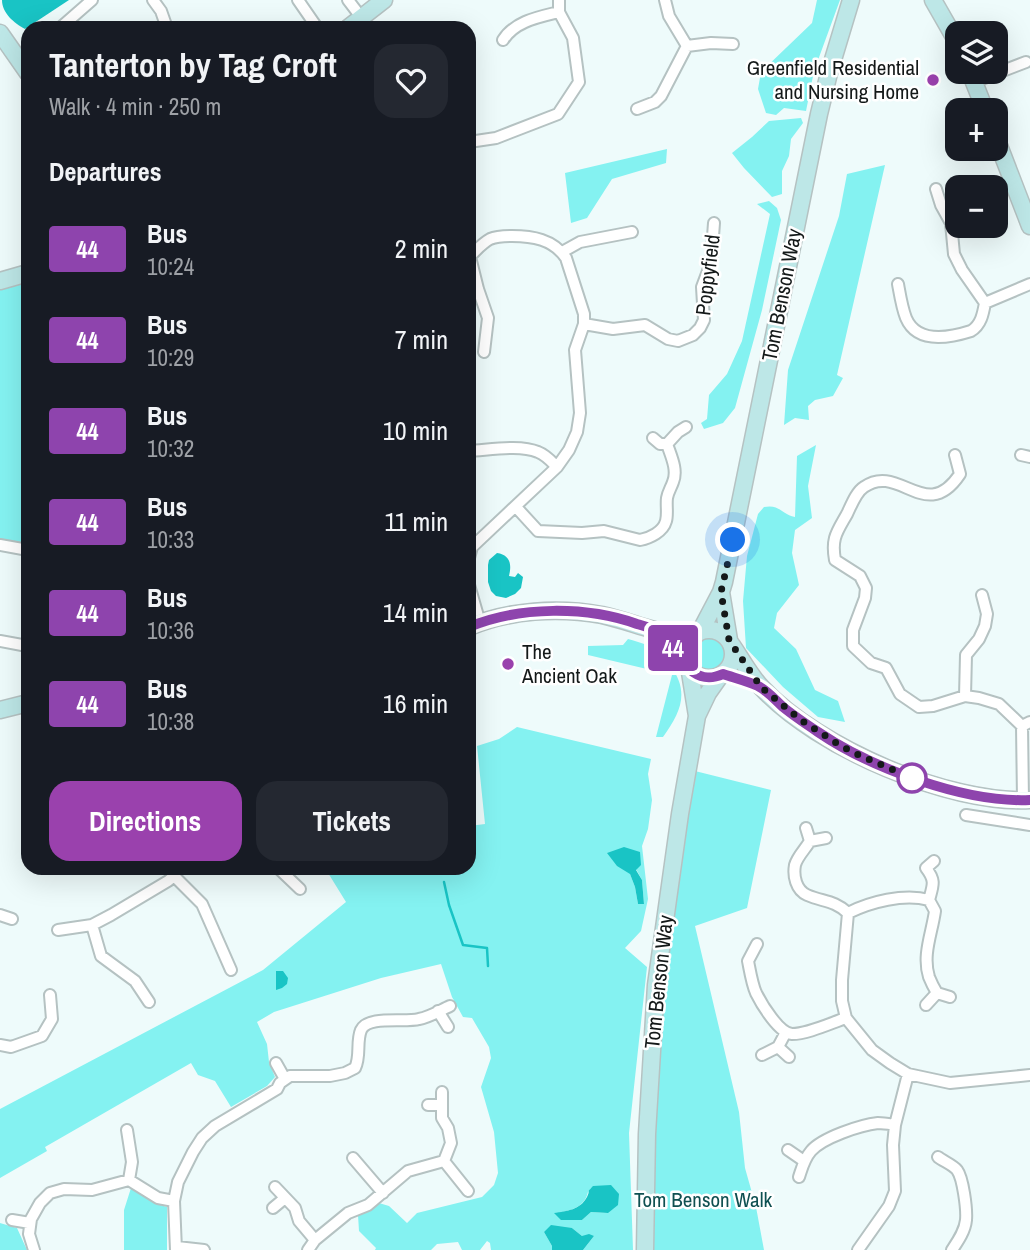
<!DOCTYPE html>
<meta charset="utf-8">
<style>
body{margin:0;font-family:"Archivo Narrow",sans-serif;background:#242831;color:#f1f3f6;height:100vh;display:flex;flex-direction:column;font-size:26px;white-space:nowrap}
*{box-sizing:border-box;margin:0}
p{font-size:23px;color:#9ea1a6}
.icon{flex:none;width:38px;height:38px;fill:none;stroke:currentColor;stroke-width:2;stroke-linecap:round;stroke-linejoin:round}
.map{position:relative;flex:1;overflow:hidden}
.panel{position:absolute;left:21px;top:21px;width:455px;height:854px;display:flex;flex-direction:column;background:#171b24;border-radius:21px;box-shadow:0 7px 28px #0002}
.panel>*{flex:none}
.badge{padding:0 14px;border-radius:5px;font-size:24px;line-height:46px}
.buttons{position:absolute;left:945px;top:21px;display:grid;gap:14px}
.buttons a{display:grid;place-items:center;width:63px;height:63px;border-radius:14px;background:#171b24;box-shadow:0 7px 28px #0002;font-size:35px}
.you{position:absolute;width:35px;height:35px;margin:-18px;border:5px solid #fff;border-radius:50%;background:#1a73e8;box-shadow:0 0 0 10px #1a73e833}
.map>.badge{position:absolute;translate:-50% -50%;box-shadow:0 0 0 4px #fff}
h2{padding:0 28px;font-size:26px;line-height:63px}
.round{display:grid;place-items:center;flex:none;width:74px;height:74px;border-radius:21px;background:#242831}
.headline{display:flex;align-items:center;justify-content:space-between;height:119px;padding:0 28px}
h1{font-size:33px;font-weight:700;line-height:52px}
.action{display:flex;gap:14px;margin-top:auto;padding:14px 28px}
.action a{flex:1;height:80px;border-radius:21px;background:#9a41ad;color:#fff;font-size:28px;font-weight:700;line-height:80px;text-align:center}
.action a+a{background:#242831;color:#f1f3f6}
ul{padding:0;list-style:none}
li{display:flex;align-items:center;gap:21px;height:91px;padding:0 28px}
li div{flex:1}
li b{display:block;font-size:26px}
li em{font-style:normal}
li .badge{min-width:77px;font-weight:700;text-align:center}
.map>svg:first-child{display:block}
.green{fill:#84f2f1;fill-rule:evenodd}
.water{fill:#19c4c5}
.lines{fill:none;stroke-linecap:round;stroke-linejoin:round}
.stream{stroke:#19c4c5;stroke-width:2.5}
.street-casing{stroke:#b5c2c2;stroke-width:14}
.secondary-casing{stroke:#b5c2c2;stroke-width:19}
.street{stroke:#fff;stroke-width:10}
.secondary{stroke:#bde7e7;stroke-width:16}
.line-casing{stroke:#fff;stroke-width:16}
.line{stroke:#8e44ad;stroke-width:10}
.walk{stroke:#141919;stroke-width:7;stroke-dasharray:0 12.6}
.poi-dot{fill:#9a41ad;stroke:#fff;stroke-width:2.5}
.stop-dot{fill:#fff;stroke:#8e44ad;stroke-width:3.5}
.labels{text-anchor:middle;stroke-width:5;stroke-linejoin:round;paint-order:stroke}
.poi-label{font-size:21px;fill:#141919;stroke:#fff;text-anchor:end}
.street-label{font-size:21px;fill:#141919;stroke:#fff}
.park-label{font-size:21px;fill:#0f5051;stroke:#fff}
</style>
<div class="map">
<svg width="1030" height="1250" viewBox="0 0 1030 1250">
<rect width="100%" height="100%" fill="#eefbfb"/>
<path class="green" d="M 817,0 L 840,0 L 814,71 L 806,111 L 784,108 L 776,115 L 766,113 L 758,89 L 761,72 L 812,23 Z
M 801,118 L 803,123 L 791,139 L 789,156 L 782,171 L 782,194 L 772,197 L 744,168 L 732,153 L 752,137 L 769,121 Z
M 667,149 L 666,163 L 612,179 L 587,218 L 571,223 L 565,173 Z
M 885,165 L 837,375 L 843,378 L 833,396 L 815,400 L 808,406 L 809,420 L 795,418 L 784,425 L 788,370 L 839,216 L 847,174 Z
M 769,201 L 777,208 L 781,220 L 762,310 L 735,408 L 723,423 L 704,429 L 701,423 L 707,419 L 709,395 L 727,374 L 742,341 L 770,214 L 757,204 Z
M 28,278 L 28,544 L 0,539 L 0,287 Z
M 816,445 L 808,486 L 812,518 L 795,530 L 792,553 L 799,585 L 777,613 L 774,628 L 796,649 L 815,690 L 838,701 L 845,722 L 818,717 L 783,687 L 746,648 L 743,601 L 747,556 L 758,514 L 764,507 C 780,504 781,514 795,517 L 797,456 Z
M692 654a17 17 0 1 1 34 0a17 17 0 1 1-34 0Z
M 628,639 C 635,641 643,643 649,646 C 657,650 665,658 670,665 C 690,692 681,712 663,737 L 656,737 L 672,675 L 588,655 L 588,646 L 623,645 Z
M 517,727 L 651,759 L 648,774 L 652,800 L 648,829 L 642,846 L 648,899 L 641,931 L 625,948 L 647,967 L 629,1133 L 633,1250 L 583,1250 L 594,1236 L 582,1236 L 572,1228 L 544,1232 L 552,1246 L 552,1250 L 491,1250 L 490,1243 L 487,1241 L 480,1250 L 462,1250 L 458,1242 L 437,1244 L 431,1250 L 375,1250 L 376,1248 L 359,1231 L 358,1215 L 379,1203 L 389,1206 L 407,1223 L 417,1213 L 482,1197 L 494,1185 L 498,1173 L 494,1132 L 481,1087 L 491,1058 L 489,1047 L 472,1018 L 463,1017 L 452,997 L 441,964 L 381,978 L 274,1012 L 257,1022 L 267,1044 L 269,1062 L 275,1077 L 267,1086 L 231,1107 L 215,1081 L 198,1075 L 191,1063 L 45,1147 L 47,1151 L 0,1178 L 0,1109 L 263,970 L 346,902 L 325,868 L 469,868 L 469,826 L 485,824 L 477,746 L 499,739 ZM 636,869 L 642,880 L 644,904 L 638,904 L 635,887 L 630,874 ZM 588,1192 L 608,1213 L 591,1212 L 582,1220 L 555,1214 C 569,1210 584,1209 588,1192 Z
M 695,771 L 771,790 L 747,908 L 695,926 L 739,1112 L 745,1168 L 756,1207 L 764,1250 L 654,1250 L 652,1132 L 660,981 Z
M 131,1188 L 157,1204 L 167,1207 L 167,1250 L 124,1250 L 124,1210 Z
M 0,1223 L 17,1228 L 27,1250 L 0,1250 Z"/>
<path class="water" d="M 2,0 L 69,0 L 25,29 C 14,23 2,13 2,0 Z
M 497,553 C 510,555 512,564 509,576 L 515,577 L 518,573 L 523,577 L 521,588 L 515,594 L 506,598 L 496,596 L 491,591 L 488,582 L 488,565 L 489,560 Z
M 624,847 L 640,852 L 641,865 L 636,870 L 642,880 L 644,904 L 638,904 L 635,887 L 630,874 L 617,866 L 607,853 Z
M 276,971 L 283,971 L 288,978 L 287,984 L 282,988 L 276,990 Z
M 611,1185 L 619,1194 L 618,1205 L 608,1213 L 591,1212 L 582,1220 L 561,1220 L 554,1213 C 567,1211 580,1210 587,1197 C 592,1186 585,1195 593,1186 Z
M 551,1225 L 572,1228 L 582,1236 L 589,1234 L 594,1236 L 583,1250 L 552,1250 L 552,1246 L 544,1232 Z"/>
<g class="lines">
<path class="stream" d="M 444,882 L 449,905 L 463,945 L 487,948 L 488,966"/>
<g class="street-casing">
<path id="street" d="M 153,0 L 161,11 L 167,28
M 298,0 L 316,26
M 348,0 L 361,17
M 665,0 L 669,16 L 687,46 L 711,43 L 733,44
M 60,28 L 92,0
M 503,40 C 515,21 539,17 559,12
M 974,82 L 1026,62
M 637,109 L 655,102 L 661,96 L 687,46
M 469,142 L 496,138 L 558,114 L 579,82 L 573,38 L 559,12 L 559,0
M 936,189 L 941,205 L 951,223 L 954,254 L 962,270 L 985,303
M 562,252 L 580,242 L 632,232
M 469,257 C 476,251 481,244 490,239 C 497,236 504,236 512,236 C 532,236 553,239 566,258 L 584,314 L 584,324 L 575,350 L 580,413 L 577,432 L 569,450 L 557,467 L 472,547 L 469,558
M 470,257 L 478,289 L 488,318 L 484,352
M 898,284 C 900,295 902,308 906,318 C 917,344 949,338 971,331 C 981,325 983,314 985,303 L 1030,284
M 584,324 L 613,329 L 645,325 L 668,339 L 678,341 L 693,335 L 700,328 L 704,320 L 702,287 L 711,263 L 714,223
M 653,438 L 660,444 L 667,444 L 678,432 L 686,427
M 469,451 C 489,450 520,444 538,452 C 546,455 551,461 557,467
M 955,455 L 960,474 C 926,525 899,462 864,487 C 856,492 851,506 847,514 C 837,532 831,538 835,560 L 860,576 L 866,588 L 865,598 L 853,630 L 853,646 L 871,663 L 886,668 L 900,694 L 919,707 L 933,706 L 965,696 L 979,698 L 999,704 L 1022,726 L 1030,722
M 1021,455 L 1030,457
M 516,507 L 538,531 L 582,533 L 604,531 L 640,540 C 650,538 663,532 666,521 C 668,514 666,505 667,498 C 668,492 671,488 673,482 C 678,470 671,456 667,444
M 0,545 L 28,550
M 469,585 L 480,623
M 0,641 L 22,645
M 965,696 L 966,655 L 979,639 L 985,626 L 987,614 L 982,595
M 1022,726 L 1023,800
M 966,815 L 1030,825
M 806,828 L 810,841 C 806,848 797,857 795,865 C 793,876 796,890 807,895 C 823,902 834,900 848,913 L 842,980 L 842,1001 L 846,1018 L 872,1050 L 890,1063 L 908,1074 L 950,1083 L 1030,1075
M 810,841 L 826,838
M 934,861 L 926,868 C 936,881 933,885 929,900 L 935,911 C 932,933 922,955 929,977 C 931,982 934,988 937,993 L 950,997
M 82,868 L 88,868
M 278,868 L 300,889
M 174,876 L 202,904 L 231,970
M 848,913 C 870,902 904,893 929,900
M 0,915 L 12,919
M 92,925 L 101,956 L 135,981 L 149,1002
M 58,930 L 92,925 L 111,915 L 168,881 L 174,876 L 176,868
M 757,944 L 748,961 C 750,971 752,984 756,993 C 762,1005 779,1033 792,1034 C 808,1034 831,1023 846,1018
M 926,1005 L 937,993
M 438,1011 L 448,1027
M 786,1032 L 778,1047 L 789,1057
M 0,1045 L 11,1047 L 42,1036 L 52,1019 L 50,995
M 762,1055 L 778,1047
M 276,1063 L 285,1079
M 428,1105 L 442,1105
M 127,1130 L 132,1162 L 129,1180
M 788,1150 L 804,1161
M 938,1157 C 943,1161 953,1165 957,1170 C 963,1178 967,1209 966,1220 C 965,1231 958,1241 952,1250
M 353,1158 L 383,1193
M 444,1161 L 468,1191
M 799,1177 C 802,1168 804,1159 811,1151 C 822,1138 860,1125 878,1123 C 884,1123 889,1124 895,1125
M 275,1187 L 295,1208 L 299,1221 L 315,1240
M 273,1208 L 285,1198
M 12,1220 L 30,1223
M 177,1247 L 204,1250
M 34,1250 L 29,1234 L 31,1219 L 40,1203 L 50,1193 L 64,1189 L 92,1190 L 129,1180 L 158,1198 L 174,1201
M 176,1250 L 174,1201 L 178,1182 L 193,1152 L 202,1138 L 215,1126 L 277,1089 L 280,1083 L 290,1076 L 330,1076 L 345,1073 L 355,1068 C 361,1056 356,1042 361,1030 C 368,1015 405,1023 419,1019 C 430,1017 441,1010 450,1006
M 308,1250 L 315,1240 L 348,1213 L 368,1205 L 408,1171 L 444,1161 L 451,1143 L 448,1128 L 442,1118 L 442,1092
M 858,1250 L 889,1206 L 895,1191 L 893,1145 L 895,1125 L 908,1074"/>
</g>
<g class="secondary-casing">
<path id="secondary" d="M 933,0 L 957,42
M 348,28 L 384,0
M 0,33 L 28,73
M 970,72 L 985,110
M 996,138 L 1030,226
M 0,281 L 28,273
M 721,592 L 729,640
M 469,627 C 510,610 558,607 602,615 C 620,619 636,625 654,630 C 667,634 683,633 697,634
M685 654a24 24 0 1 1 48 0a24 24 0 1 1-48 0Z
M 657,631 L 688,664
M 700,632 L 721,592 L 724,582 L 819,114 L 829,73 L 851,0
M 731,644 C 741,658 750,676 762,688 C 818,748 948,804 1030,800
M 689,666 L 697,716
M 0,710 L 28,703
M 645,1250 L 647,1134 L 656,985 L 680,814 L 697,716 L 708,693 L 720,676"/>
</g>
<use href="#street" class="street"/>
<use href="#secondary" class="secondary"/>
</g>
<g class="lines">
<g class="line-casing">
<path id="line" d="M 469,627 C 520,606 586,606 637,624 C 644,626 652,628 657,632 C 669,640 684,660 693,672 C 703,679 712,679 723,674 C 735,678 747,681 758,686 C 768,691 775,700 783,707 C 794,716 806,724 818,732 C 871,768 965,803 1030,800"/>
</g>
<use href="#line" class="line"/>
<path class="walk" d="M 733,540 L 721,592 L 729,640 L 761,687 L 801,720 L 841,746 L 861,756 L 919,781 L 912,778"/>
</g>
<g class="poi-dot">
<circle cx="933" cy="80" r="7"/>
<circle cx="508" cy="664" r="7"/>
</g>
<circle class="stop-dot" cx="912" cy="778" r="14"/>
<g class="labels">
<g class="poi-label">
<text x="919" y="75">Greenfield Residential<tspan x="919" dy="24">and Nursing Home</tspan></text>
<text x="522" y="659" text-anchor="start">The<tspan x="522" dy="24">Ancient Oak</tspan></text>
</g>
<g class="street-label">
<text transform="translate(708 275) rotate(-83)" y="7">Poppyfield</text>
<text transform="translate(782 295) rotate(-79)" y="7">Tom Benson Way</text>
<text transform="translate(659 982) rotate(-84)" y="7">Tom Benson Way</text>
</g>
<g class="park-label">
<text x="703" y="1207">Tom Benson Walk</text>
</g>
</g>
</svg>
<div class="buttons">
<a><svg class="icon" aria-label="layers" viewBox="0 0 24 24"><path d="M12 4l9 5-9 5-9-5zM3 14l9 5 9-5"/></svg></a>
<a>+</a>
<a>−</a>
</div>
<div class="you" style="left:733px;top:540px"></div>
<b class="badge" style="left:673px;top:648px;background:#8e44ad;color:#fff">44</b>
<section class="panel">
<div class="headline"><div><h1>Tanterton by Tag Croft</h1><p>Walk · 4 min · 250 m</p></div><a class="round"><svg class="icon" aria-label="heart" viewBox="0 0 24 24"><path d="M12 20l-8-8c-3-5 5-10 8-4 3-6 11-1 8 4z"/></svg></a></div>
<h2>Departures</h2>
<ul>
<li><span class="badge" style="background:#8e44ad;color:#fff">44</span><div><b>Bus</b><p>10:24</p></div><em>2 min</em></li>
<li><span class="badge" style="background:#8e44ad;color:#fff">44</span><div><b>Bus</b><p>10:29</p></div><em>7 min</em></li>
<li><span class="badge" style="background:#8e44ad;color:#fff">44</span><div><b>Bus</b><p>10:32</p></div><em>10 min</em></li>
<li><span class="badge" style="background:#8e44ad;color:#fff">44</span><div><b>Bus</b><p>10:33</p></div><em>11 min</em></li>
<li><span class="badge" style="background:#8e44ad;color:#fff">44</span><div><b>Bus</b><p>10:36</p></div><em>14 min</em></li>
<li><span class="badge" style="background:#8e44ad;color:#fff">44</span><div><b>Bus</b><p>10:38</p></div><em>16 min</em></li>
</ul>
<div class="action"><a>Directions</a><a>Tickets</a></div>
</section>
</div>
